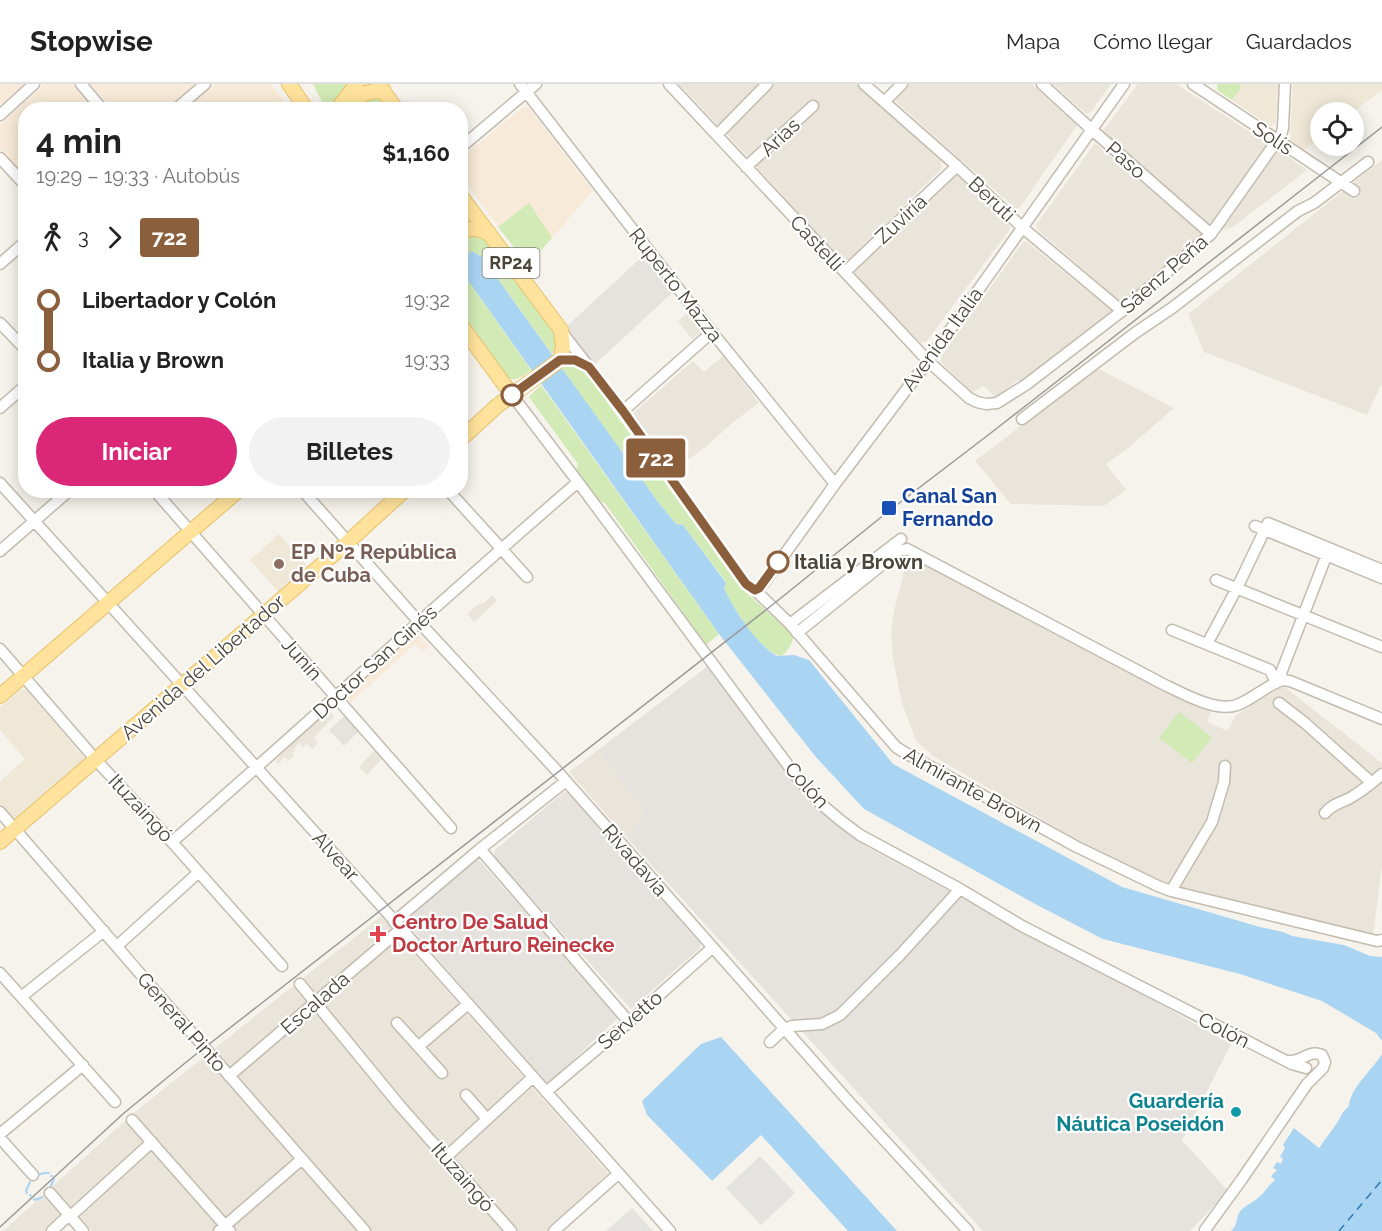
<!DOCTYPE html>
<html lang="es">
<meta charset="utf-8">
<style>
body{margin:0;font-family:Raleway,sans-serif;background:#f2f2f2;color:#222;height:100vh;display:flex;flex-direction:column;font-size:22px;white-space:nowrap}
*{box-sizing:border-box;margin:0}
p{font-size:20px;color:#767676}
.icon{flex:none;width:33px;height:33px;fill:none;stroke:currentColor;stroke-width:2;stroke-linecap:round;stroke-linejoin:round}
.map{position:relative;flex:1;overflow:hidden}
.details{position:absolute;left:18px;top:18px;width:450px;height:396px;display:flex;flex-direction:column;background:#fff;border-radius:24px;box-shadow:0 3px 15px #0003}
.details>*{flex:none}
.badge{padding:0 12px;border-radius:4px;font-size:21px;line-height:39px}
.buttons{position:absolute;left:1310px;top:18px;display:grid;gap:12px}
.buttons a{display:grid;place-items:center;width:54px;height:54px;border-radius:50%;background:#fff;box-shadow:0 3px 15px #0003;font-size:30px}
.map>.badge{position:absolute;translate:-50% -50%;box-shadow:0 0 0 3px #fff}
.legs{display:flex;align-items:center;gap:9px;height:66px;padding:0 18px;font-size:20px}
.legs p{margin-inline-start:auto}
.head{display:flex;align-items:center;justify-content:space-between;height:102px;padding:0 18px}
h1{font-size:33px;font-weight:700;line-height:45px}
.cta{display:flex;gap:12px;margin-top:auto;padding:12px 18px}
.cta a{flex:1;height:69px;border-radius:36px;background:#db2777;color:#fff;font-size:24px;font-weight:700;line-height:69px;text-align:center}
.cta a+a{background:#f2f2f2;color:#222}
ul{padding:0 18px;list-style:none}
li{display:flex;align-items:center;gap:21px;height:60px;font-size:22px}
li i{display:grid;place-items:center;width:9px;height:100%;margin:0 8px;background:currentColor}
li i::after{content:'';width:15px;height:15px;margin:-8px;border:4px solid;border-radius:50%;background:#fff}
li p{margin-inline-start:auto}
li:first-child i{background:linear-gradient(#0000 50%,currentColor 0)}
li:last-child i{background:linear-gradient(currentColor 50%,#0000 0)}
header{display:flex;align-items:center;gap:36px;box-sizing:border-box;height:84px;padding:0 30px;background:#fff;border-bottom:2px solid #e0e0e0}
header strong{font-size:28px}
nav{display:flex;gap:33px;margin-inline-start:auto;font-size:21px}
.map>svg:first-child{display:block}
.residential{fill:#eae5da}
.commercial{fill:#f7ead8}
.industrial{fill:#e6e2dd}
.education{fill:#efe8d6}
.green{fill:#d2eab5}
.parking{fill:#e5e3e0}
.water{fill:#a9d4f2}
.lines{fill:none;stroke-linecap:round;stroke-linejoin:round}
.stream{stroke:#a9d4f2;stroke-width:2}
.ferry{stroke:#2e7ab2;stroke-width:1.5;stroke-dasharray:8 6;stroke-linecap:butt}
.minor-casing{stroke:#c2bbae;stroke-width:13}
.major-casing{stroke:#e6c16a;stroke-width:16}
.minor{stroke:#fff;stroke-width:10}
.major{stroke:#ffe39c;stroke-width:14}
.tram{stroke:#9a9a9a;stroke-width:1.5}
.line-1-casing{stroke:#fff;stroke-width:14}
.line-1{stroke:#8b5e3c;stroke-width:9}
.stop-1-dot{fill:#fff;stroke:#8b5e3c;stroke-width:3}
.transit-dot{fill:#1a4fb4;stroke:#fff;stroke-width:2}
.education-dot{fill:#8d6e63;stroke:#fff;stroke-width:2}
.health-dot{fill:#e0444e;stroke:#fff;stroke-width:2}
.culture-dot{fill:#0f9aa8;stroke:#fff;stroke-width:2}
.labels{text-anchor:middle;stroke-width:4.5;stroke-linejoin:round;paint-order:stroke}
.shield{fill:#fff;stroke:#817c74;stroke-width:1.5}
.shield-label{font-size:18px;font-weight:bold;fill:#4b4439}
.street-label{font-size:20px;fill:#4b4439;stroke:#fff}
.transit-label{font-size:20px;font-weight:bold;fill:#164399;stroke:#fff;text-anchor:start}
.education-label{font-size:20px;font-weight:bold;fill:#785e54;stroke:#fff;text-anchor:start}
.stop-label{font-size:20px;font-weight:bold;fill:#4b4439;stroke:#fff;text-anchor:start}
.health-label{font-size:20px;font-weight:bold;fill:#be3a42;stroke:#fff;text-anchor:start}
.culture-label{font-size:20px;font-weight:bold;fill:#0d838f;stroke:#fff;text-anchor:end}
</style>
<header>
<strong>Stopwise</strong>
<nav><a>Mapa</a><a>Cómo llegar</a><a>Guardados</a></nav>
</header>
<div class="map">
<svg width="1382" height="1147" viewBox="0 0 1382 1147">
<rect width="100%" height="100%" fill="#f6f3ec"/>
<path class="residential" d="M 679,0 L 758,0 L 723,40 L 717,40 Z
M 767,0 L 856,0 L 941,77 L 941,85 L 849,176 L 842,177 L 724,47 Z
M 909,0 L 1032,0 L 1078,40 L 1020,123 L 1016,125 L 895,17 L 896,14 Z
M 1053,0 L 1111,0 L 1090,29 L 1085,29 Z
M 1138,0 L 1176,0 L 1268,60 L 1210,141 L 1102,48 Z
M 1095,59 L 1204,152 L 1122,219 L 1037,145 L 1036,141 Z
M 1277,65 L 1307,86 L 1233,143 L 1218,147 Z
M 1382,76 L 1382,299 L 1367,331 L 1204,268 L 1188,230 Z
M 954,87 L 1008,135 L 1010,145 L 926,258 L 921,259 L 853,189 L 854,183 Z
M 1023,158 L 1027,158 L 1112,227 L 1112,231 L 1024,299 L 1017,296 L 996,314 L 984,302 L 972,309 L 941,278 L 941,273 Z
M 687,229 L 701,248 L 692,255 L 678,237 Z
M 723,272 L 759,319 L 732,339 L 708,361 L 675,386 L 631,331 L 693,277 L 704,288 Z
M 1097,284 L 1174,324 L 1127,365 L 1106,380 L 1126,406 L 1104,422 L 1011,420 L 975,377 Z
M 909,468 L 1211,627 L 1207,637 L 1227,647 L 1236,631 L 1283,602 L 1382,679 L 1382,781 L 1373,852 L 1184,805 L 1114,777 L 933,672 L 916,657 L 902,619 L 893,575 L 891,548 L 894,527 Z
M 492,511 L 497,517 L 474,538 L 467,530 L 477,521 L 484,519 Z
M 327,625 L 334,632 L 314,654 L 318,659 L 312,665 L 307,660 L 303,663 L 299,659 L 294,665 L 295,667 L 292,670 L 294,672 L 288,677 L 285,673 L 278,680 L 275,677 Z
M 598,666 L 647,728 L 627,754 L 569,688 Z
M 374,667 L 382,675 L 367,691 L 359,683 Z
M 381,832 L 608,1089 L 548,1147 L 92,1147 L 71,1124 L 46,1147 L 3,1147 L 136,1027 L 337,867 L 347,860 Z"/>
<path class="commercial" d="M 0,0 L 24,0 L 0,21 Z
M 45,0 L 72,0 L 94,25 L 26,26 L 25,92 L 0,64 L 0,40 Z
M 90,0 L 194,0 L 165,26 L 113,25 Z
M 216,0 L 271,0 L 290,25 L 186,25 Z
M 528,23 L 593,107 L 528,181 L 461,93 L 461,74 L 522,24 Z
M 416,548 L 429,562 L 423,568 L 415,560 L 351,618 L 345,611 Z"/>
<path class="industrial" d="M 643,172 L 672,209 L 594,281 L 565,244 Z
M 708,582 L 811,718 L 835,740 L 867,763 L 1138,908 L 1231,960 L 1182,1056 L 1228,1107 L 1190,1147 L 983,1147 L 627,754 L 646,728 L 598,666 Z
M 344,632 L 359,647 L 344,662 L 329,646 Z
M 564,708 L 569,709 L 700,859 L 700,864 L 631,925 L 494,773 L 495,766 Z
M 478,775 L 619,933 L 547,1000 L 404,836 Z"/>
<path class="education" d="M 1240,0 L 1278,0 L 1276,39 L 1270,42 L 1232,16 L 1240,5 Z
M 1293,0 L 1382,0 L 1382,6 L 1353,28 L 1320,28 L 1320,54 L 1304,66 L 1291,57 L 1290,55 Z
M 279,450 L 309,484 L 280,510 L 250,476 Z
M 22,605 L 26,605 L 87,677 L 14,740 L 0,724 L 0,697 L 25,675 L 0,646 L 0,623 Z"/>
<path class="green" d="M 313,0 L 347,0 L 329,24 L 326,26 Z
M 1217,0 L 1240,0 L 1240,5 L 1232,16 L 1217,6 Z
M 370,13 L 378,13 L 388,25 L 352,26 Z
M 529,119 L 552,154 L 528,181 L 498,143 Z
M 474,150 L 483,154 L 555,251 L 557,259 L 552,270 L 482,173 L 472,167 L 461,175 L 461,151 Z
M 460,182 L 462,188 L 531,286 C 524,291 517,298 509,294 L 461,228 Z
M 572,281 L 578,282 L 586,289 L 741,504 L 793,551 C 794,560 787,566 782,572 C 762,571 731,522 724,504 L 726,498 L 683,441 L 676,440 L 658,418 L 562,285 L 566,282 Z
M 541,301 L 719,550 L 706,561 L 605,419 L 595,415 L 576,388 L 578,380 L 529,313 Z
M 1179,628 L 1212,653 L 1192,679 L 1159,654 Z"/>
<path class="parking" d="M 760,1072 L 795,1109 L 761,1141 L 726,1104 Z
M 632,1124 L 653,1147 L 606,1147 Z"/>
<path class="water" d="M 472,167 L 482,173 L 658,418 L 676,440 L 683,441 L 726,499 L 724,504 C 733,525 757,561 777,572 L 794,571 L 809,576 L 893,680 L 1122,803 L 1260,843 L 1283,848 L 1292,852 L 1344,861 L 1370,872 L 1382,873 L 1382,957 L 1376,949 L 1322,917 L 1240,890 L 1103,855 L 1037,821 L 864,725 L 815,672 L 719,550 L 462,188 L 460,175 Z
M 721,953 L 897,1147 L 848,1147 L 761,1051 L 712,1097 L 647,1031 L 642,1017 L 701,960 Z
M 1382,970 L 1382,1147 L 1231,1147 C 1237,1142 1236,1136 1239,1129 C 1245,1120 1252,1120 1258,1114 C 1265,1109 1268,1101 1275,1096 L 1271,1092 L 1277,1086 L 1273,1084 L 1277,1078 L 1281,1080 L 1283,1074 L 1280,1073 L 1285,1064 L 1283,1061 L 1294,1044 L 1319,1064 L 1337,1039 L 1343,1028 L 1349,1022 C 1350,1004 1373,985 1382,970 Z"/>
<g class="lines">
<path class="stream" d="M 38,1091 L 44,1089 L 49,1089
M 51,1092 L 52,1092
M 51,1102 L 54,1095
M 27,1109 L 26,1107 L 30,1098
M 30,1111 L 31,1112
M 34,1115 L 35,1116 L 42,1113"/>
<path class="ferry" d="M 1339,1147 L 1382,1096"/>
<g class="minor-casing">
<path id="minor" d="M 81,0 L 103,26
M 520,0 L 712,248 L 835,400
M 669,0 L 928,277 L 969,314 L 977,318 L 986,320 L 997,319 L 1027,300 L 1122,227 L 1211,150 L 1281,51 L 1283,44 L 1285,0
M 864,0 L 957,82 L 1023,144 L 1122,227
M 1042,0 L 1091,45 L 1211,150
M 1193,0 L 1354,107
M 884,18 L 902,0
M 175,26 L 205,0
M 0,31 L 34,0
M 717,51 L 767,0
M 460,64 L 536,0
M 0,74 L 26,102
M 746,83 L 813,22
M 0,180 L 26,157
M 845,188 L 957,82
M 0,239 L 26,266
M 561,247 L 623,327 L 746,500 L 755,506 L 790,540 L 896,663 L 902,667 L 1077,763 L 1158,802 L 1171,807 L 1377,857 L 1382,856
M 512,311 L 578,398 L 796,692 L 820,719 L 840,736 L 860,751 L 960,805 L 1022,842 L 1292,980 L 1306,984
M 0,324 L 26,301
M 623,327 L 712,248
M 1022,335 L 1135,249 L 1172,224 L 1298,127 L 1314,119 L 1368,78
M 0,399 L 383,824 L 670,1147
M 154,406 L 451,744
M 302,406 L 419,538 L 558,688 L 850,1019 L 968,1147
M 448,406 L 527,493
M 1255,442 L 1382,494
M 0,467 L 70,406
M 1216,496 L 1382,563
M 755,506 L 764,499 L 835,400 L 928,277 L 1124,0
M 790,540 L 901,455
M 1172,546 L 1270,586 L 1276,599
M 797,549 L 899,467 L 907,465 L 1161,599 C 1180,608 1216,629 1237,621 C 1253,615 1266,602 1282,596 L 1290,597 L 1382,635
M 1207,560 L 1237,504 L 1268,439 L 1382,486
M 0,565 L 96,676 L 172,758 L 282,882
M 1282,596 L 1281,589 L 1329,465
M 1279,619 L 1305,639 L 1372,699
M 0,728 C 121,868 243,1008 365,1147
M 1325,729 C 1332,720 1341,719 1350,714 C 1362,707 1372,699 1382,690
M 172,758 C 308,639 441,516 578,398
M 480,765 L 629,938
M 1171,807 L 1212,738 L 1224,698 L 1225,682
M 394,838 L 480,765 L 566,697
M 117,862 L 199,788
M 0,889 L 115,1018
M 300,900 L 401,1023 L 511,1147
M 21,913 L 104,847
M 397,939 L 442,989
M 770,958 L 784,945 L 792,942 L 822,940 L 840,931 L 900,871 L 960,805
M 419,962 L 468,920
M 229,992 L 401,845
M 546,1008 L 629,938 L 712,864
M 466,1011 L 487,1035
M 132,1036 L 230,1147
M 0,1050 L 83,981
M 0,1054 L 33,1091
M 446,1073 L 533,993
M 50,1109 L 83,1147
M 1205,1146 L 1242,1095 L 1307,1000 L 1323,984 L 1325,978 L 1322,971 C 1309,965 1303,978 1289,977
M 52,1147 L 69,1131 L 74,1129 L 152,1058
M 219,1147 L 302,1075
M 554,1147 L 618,1090"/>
</g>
<g class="major-casing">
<path id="major" d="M 289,0 L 307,26
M 378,0 L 397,26
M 341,20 L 357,0
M 339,23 L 369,8 L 384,7
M 460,111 L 561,246 L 563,263 L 560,276 L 497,322 L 460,356
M 460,146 L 477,145 L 489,149
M 460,240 L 512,311
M 0,612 L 239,406
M 0,758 L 348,458 L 405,406"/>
</g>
<use href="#minor" class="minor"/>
<use href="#major" class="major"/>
<path class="tram" d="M 0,1143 L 124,1029 L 190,975 L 771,522 L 890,426 L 996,345 L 1382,43"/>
</g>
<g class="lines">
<g class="line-1-casing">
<path id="line-1" d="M 512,311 L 560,276 L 575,276 L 589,283 L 623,327 L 746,500 L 755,506 L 759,504 L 778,478"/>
</g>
<use href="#line-1" class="line-1"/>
</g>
<g class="stop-1-dot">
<circle cx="512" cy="311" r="10"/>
<circle cx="778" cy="478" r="10"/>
</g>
<rect class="transit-dot" x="881" y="416" width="16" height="16" rx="3"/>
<circle class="education-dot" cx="279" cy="480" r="6"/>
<path class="health-dot" d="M375 841h6v6h6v6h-6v6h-6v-6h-6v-6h6z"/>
<circle class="culture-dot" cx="1236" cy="1028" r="6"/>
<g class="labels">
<rect class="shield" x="482.5" y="164" width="57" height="30" rx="4.5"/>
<g class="shield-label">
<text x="511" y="185">RP24</text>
</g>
<g class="street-label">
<text transform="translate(780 53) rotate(-43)" y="7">Arias</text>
<text transform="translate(1273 54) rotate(33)" y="7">Solís</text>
<text transform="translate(1126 76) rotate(41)" y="7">Paso</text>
<text transform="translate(992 115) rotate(43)" y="7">Beruti</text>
<text transform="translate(901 135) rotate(-43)" y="7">Zuviría</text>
<text transform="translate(817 159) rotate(47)" y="7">Castelli</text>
<text transform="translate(1164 190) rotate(-41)" y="7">Sáenz Peña</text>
<text transform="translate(676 201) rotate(52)" y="7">Ruperto Mazza</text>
<text transform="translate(942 255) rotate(-54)" y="7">Avenida Italia</text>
<text transform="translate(302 575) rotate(49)" y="7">Junín</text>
<text transform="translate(375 578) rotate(-42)" y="7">Doctor San Ginés</text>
<text transform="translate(203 583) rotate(-41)" y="7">Avenida del Libertador</text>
<text transform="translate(807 701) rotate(48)" y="7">Colón</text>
<text transform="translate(973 706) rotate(29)" y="7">Almirante Brown</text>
<text transform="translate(141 724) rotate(47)" y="7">Ituzaingó</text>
<text transform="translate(336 772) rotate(48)" y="7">Alvear</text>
<text transform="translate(635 776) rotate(49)" y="7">Rivadavia</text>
<text transform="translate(315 919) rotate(-41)" y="7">Escalada</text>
<text transform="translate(630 936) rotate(-41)" y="7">Servetto</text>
<text transform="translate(182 938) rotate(49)" y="7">General Pinto</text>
<text transform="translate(1224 946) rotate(27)" y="7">Colón</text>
<text transform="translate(463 1093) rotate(49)" y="7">Ituzaingó</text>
</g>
<g class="transit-label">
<text x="902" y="419">Canal San<tspan x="902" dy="23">Fernando</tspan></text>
</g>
<g class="education-label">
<text x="291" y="475">EP Nº2 República<tspan x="291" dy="23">de Cuba</tspan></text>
</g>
<g class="stop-label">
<text x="794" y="485">Italia y Brown</text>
</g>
<g class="health-label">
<text x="392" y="845">Centro De Salud<tspan x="392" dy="23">Doctor Arturo Reinecke</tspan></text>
</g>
<g class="culture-label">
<text x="1224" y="1024">Guardería<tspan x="1224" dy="23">Náutica Poseidón</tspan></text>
</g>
</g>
</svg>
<div class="buttons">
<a><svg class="icon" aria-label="locate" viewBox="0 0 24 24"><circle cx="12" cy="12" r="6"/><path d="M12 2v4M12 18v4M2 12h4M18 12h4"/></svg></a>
</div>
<b class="badge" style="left:656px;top:374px;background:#8b5e3c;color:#fff">722</b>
<section class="details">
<div class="head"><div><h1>4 min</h1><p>19:29 – 19:33 · Autobús</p></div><b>$1,160</b></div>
<div class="legs"><svg class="icon" aria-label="walk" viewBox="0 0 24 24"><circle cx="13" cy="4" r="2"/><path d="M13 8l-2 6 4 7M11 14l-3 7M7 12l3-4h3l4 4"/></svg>3<svg class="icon" aria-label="forward" viewBox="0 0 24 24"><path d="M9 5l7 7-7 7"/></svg><b class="badge" style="background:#8b5e3c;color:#fff">722</b></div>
<ul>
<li><i style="color:#8b5e3c"></i><b>Libertador y Colón</b><p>19:32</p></li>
<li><i style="color:#8b5e3c"></i><b>Italia y Brown</b><p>19:33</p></li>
</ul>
<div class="cta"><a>Iniciar</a><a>Billetes</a></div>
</section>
</div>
